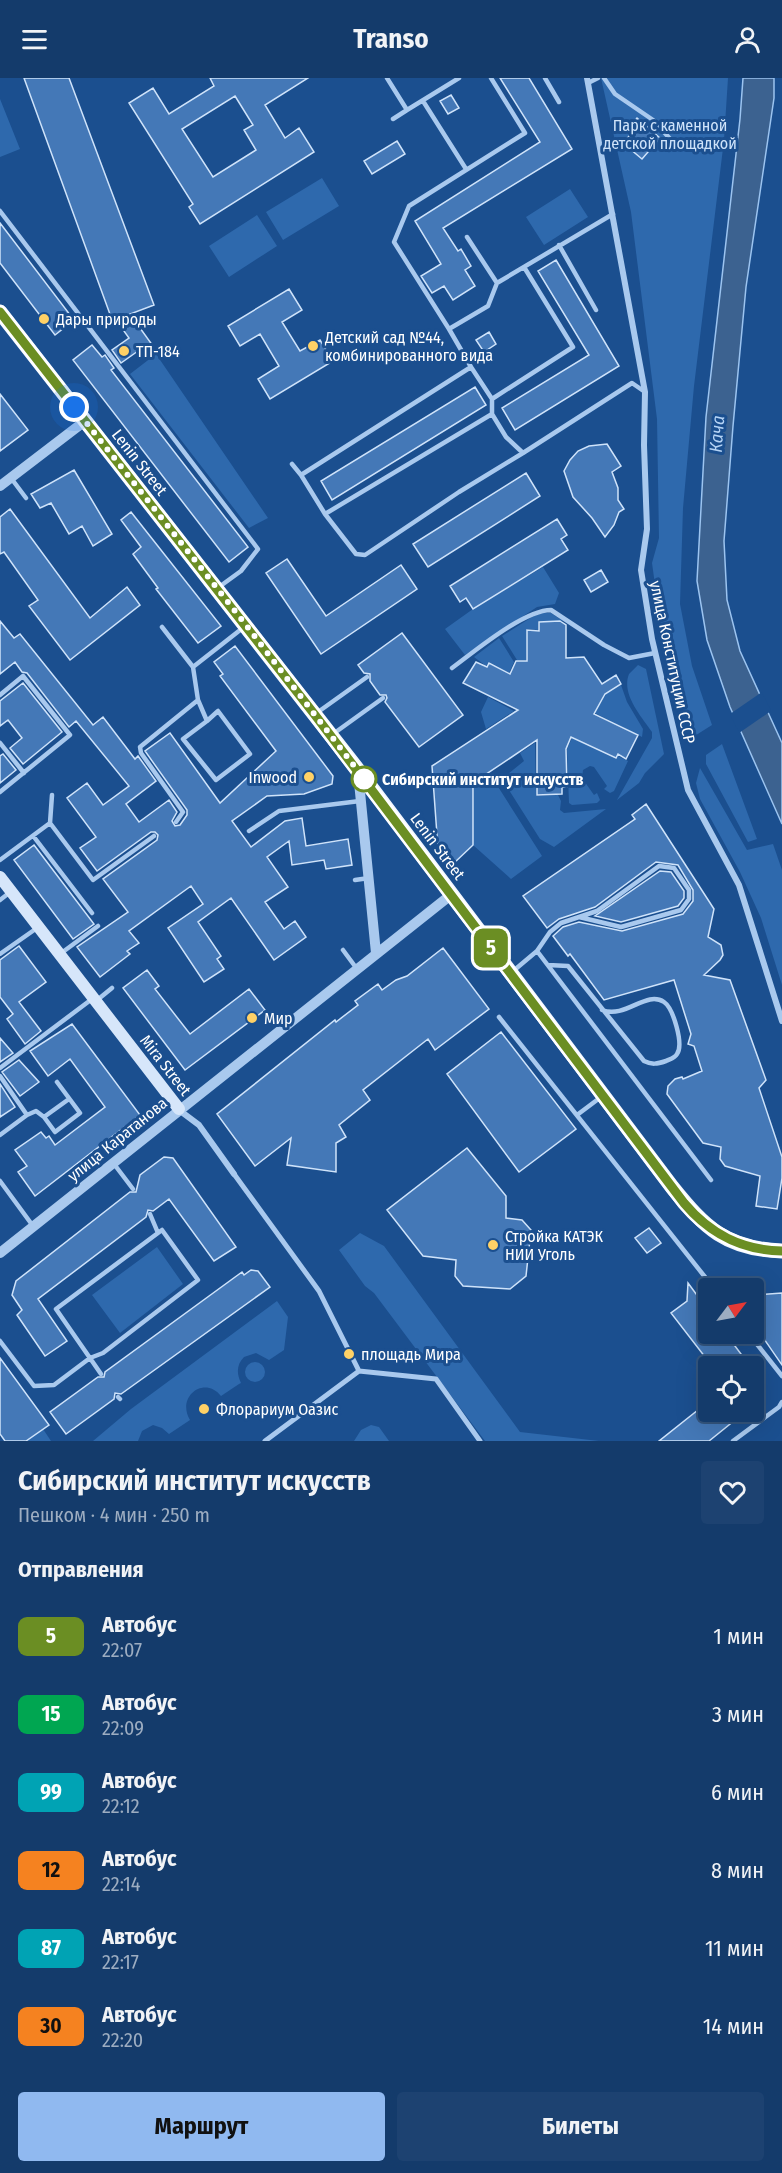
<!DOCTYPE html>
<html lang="ru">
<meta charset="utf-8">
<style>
body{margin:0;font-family:"Fira Sans Condensed",sans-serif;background:#1d4271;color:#f1f3f6;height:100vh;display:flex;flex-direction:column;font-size:22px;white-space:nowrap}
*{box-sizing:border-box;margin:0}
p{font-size:20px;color:#9dadc1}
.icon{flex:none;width:33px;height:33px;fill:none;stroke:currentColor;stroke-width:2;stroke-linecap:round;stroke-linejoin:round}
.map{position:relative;height:1363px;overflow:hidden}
.drawer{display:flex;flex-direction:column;background:#143b6b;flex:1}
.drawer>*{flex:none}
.badge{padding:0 12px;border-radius:9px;font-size:21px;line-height:39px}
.needle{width:39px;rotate:58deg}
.buttons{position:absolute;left:698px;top:1200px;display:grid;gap:12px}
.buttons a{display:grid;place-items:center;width:66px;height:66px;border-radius:6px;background:#143b6b;box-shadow:0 6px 24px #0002,0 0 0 2px #33557e;font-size:30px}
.you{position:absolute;width:30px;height:30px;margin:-15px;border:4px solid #fff;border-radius:50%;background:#1a73e8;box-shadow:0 0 0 9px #1a73e833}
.map>.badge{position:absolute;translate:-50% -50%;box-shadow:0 0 0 3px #fff}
h2{padding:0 18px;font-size:22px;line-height:54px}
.round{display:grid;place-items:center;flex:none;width:63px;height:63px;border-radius:6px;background:#1d4271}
.overview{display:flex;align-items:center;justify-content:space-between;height:102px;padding:0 18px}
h1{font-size:28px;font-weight:700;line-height:45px}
.button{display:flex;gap:12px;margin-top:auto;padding:12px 18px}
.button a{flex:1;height:69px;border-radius:6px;background:#90b9f0;color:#111;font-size:24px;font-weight:700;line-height:69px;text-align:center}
.button a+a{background:#1d4271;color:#f1f3f6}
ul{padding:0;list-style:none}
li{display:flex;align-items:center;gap:18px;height:78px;padding:0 18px}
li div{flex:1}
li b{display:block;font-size:22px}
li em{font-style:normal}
li .badge{min-width:66px;font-weight:700;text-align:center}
header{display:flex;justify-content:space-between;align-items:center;height:78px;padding:0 18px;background:#143b6b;font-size:27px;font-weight:700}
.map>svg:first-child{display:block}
.green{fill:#2e69ad}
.water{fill:#3c6290;stroke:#9cc4f0;stroke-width:1.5}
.pier{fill:#1b4f8f}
.building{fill:#4478b7;stroke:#cfe3fa;stroke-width:1.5;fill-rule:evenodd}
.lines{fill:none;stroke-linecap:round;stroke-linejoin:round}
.service{stroke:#a9c9ee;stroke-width:4.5}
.pedestrian{stroke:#a9c9ee;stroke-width:5}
.minor{stroke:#a9c9ee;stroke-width:6}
.tertiary{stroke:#a9c9ee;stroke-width:10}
.secondary{stroke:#d6e6fa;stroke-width:12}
.primary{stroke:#f0f6ff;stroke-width:15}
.line-casing{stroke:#fff;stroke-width:14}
.line{stroke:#6b8e23;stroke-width:9}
.walk{stroke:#fff;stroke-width:6;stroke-dasharray:0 10.8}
.poi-dot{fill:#ffd166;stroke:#1b4f8f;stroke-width:2}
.stop-dot{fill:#fff;stroke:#6b8e23;stroke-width:3}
.labels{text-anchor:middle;stroke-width:6;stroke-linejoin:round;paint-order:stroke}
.park-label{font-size:16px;fill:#cfe3fa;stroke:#1b4f8f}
.poi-label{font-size:16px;fill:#fff;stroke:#1b4f8f;text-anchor:start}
.street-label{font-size:16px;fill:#fff;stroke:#1b4f8f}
.stop-label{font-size:16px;font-weight:bold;fill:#fff;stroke:#1b4f8f;text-anchor:start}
.water-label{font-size:18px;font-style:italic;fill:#b5d3f5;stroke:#1b4f8f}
</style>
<header><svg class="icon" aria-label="menu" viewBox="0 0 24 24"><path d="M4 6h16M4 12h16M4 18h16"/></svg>Transo<svg class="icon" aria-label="person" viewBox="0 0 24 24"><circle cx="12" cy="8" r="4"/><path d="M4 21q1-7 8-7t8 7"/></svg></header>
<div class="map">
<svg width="782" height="1363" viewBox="0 0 782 1363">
<rect width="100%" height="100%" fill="#1b4f8f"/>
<path class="green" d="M 601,0 L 728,0 L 724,62 L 694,308 L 683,430 L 680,526 L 692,588 L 712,647 L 693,659 L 677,618 L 664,572 L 652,485 L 659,460 L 657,341 L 631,134 Z
M 0,21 L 20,71 L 0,79 Z
M 322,100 L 339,128 L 283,162 L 266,134 Z
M 570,111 L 588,139 L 544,167 L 526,139 Z
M 257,137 L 277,168 L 229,199 L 209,168 Z
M 156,276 L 268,440 L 249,450 L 130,296 Z
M 543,489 L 559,515 L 555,526 L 537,529 L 465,577 L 445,551 L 473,531 Z
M 542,535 L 551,535 L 563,543 L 538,543 L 538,552 L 527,551 L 526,582 L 517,582 L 502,558 L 532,539 Z
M 499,560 L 514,584 L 509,595 L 489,584 L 486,588 L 474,579 Z
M 638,587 L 646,591 L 664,676 L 645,695 L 639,705 L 617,722 L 652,660 L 652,654 C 641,638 621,616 629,596 Z
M 621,607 L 627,624 L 643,651 L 642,659 L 595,635 L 606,616 Z
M 488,619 L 514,633 L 486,651 L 481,634 Z
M 572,660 L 616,681 L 618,678 L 628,683 L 614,713 L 610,715 L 604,711 L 607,708 L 594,689 L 590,688 L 583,692 L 582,700 L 594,717 L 597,715 L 600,722 L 597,725 L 572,727 L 569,725 L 567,671 Z
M 535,665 L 536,718 L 558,717 L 561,723 L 560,732 L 564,735 L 606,731 L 554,769 L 540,761 L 502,701 L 524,683 L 520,675 Z
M 722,666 L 757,761 L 748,764 L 706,686 L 706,677 Z
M 700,690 L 747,772 L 773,766 L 782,792 L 782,907 L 761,840 L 740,794 L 700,721 L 696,705 Z
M 479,702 L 495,704 L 542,778 L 511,801 L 473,767 L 474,705 Z
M 360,1155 L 384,1168 L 520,1354 L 599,1363 L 485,1363 L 374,1215 L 365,1208 L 339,1172 Z
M 157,1169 L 183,1206 L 120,1255 L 92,1217 Z
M 277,1223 L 288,1239 L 284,1272 L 269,1282 L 256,1275 L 244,1279 C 237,1286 236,1295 241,1305 L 239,1306 L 221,1318 C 204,1297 176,1319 190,1342 L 169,1356 L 162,1350 L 153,1347 L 142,1353 L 138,1363 L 93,1363 L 131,1331 Z
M245 1294a10 10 0 1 1 20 0a10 10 0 1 1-20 0Z
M 371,1347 L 379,1349 L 389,1363 L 354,1363 L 361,1352 Z
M 43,1351 L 51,1363 L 26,1363 Z"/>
<path class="water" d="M 743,0 L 774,0 L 774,20 L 746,209 L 733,348 L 724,463 L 727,522 L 740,573 L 782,665 L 782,746 L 730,629 L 707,562 L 697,503 L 706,339 L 740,41 Z"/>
<path class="pier" d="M 762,614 L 771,633 L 739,655 L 730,636 Z"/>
<path class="building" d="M 24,0 L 69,0 L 154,227 L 130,236 L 153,268 L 140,277 L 138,273 L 121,285 L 112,272 L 129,260 L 114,239 L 111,239 Z
M 210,0 L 308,0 L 265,27 L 285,60 L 299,50 L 314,74 L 200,146 L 189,129 L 193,126 L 129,25 L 153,10 L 169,36 L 214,8 ZM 235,18 L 253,47 L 244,52 L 256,72 L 213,99 L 182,51 Z
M 500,0 L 529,0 L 572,71 L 443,150 L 458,173 L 461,171 L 471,188 L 465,192 L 475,208 L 453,222 L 444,208 L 432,215 L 421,198 L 441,186 L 415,143 L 540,64 Z
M 451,17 L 459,30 L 448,36 L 440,23 Z
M 637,40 L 660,60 L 642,81 L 623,65 L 631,56 L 627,53 Z
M 397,63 L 405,76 L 372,96 L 364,83 Z
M 0,145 L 74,242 L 55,257 L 0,185 Z
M 556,182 L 619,288 L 515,352 L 502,330 L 589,277 L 538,193 Z
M 289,211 L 302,232 L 282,244 L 300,273 L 320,262 L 333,283 L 270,321 L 258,301 L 279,288 L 260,256 L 240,268 L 228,248 Z
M 489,254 L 496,266 L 484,274 L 476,262 Z
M 92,267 L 102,279 L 105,277 L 114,290 L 111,292 L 248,469 L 229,484 L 73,282 Z
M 475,309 L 486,327 L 332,422 L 321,403 Z
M 0,316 L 28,352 L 0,373 Z
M 607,366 L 621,388 L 612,394 L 618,410 L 618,422 L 624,431 L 619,434 L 614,447 L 605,459 L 592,440 L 573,419 L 564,393 L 570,382 L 578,373 L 589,368 Z
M 74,392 L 112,456 L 93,468 L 82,448 L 69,456 L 51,425 L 40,430 L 31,416 Z
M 526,395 L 540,418 L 428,489 L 413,466 Z
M 10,431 L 90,540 L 127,509 L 140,527 L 70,582 L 29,528 L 38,522 L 4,474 L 0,476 L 0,439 Z
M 131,434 L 221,548 L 198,565 L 156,511 L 158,510 L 133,476 L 141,469 L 121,442 Z
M 557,441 L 567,457 L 561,461 L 568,472 L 473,531 L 466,520 L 460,524 L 450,508 Z
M 287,481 L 326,538 L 401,487 L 417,511 L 321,576 L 266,495 Z
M 601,492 L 608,504 L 591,514 L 584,502 Z
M 0,543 L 14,560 L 20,556 L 93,647 L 103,639 L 135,681 L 138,678 L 156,703 L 126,726 L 139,744 L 169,722 L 177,734 L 172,743 L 175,748 L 180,747 L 187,737 L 187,732 L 145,673 L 170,655 L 220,725 L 276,673 L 220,598 L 223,596 L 214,584 L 235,568 L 333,698 L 332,706 L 304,716 L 267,718 L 232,743 L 251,769 L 285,743 L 302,740 L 306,768 L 348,761 L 352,787 L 326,791 L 324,782 L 292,787 L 289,763 L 267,779 L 288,809 L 265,824 L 284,851 L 295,843 L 306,859 L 274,882 L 231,820 L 198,844 L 221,878 L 217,881 L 224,891 L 204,904 L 168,850 L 203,826 L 191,808 L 129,853 L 139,865 L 127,873 L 130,876 L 100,899 L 77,869 L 128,834 L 103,801 L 157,762 L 158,757 L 155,754 L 151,754 L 97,793 L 80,770 L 96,759 L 67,720 L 87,705 L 103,727 L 129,708 L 76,643 L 69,649 L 27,595 L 22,594 L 15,584 L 0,596 Z
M 560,543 L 566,547 L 566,580 L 584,579 L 602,606 L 616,597 L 621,606 L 605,616 L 594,636 L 638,657 L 626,681 L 618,676 L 616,680 L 571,659 L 566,671 L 567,709 L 562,709 L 562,716 L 537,717 L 537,662 L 473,705 L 473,767 L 453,786 L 438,771 L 432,688 L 518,632 L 463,605 L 476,584 L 487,589 L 489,585 L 510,596 L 516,583 L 527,583 L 527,552 L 539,553 L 539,544 Z
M 402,555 L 463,637 L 419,669 L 385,624 L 387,620 L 386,617 L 380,617 L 370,603 L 370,596 L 364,595 L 358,587 Z
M 23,605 L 62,654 L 23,686 L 10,670 L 22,660 L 8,642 L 0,648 L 0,623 Z
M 3,676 L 16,692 L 0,705 L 0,678 Z
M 646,726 L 714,831 L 708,859 L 721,867 L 723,877 L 720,882 L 704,897 L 730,902 L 766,1002 L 759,1010 L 782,1079 L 782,1100 L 777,1131 L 756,1128 L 760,1098 L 725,1088 L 720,1081 L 721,1069 L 703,1065 L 667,1016 L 668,1008 L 675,1001 L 682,999 L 683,1001 L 702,993 L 694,968 L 688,966 L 691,956 L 674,902 L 604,922 L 570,876 L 568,878 L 553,858 L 563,849 L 579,844 L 622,853 L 683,836 L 693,823 L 693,812 L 678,787 L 656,784 L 595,829 L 559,841 L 547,850 L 523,818 L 635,741 L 632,737 Z
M 34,767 L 94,846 L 73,861 L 14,782 Z
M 660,793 L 671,794 L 684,813 L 684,820 L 678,828 L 621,844 L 595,838 Z
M 19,868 L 46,904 L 19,924 L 41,953 L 25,966 L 7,941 L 13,936 L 0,919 L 0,882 Z
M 443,870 L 489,931 L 435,972 L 428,961 L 363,1012 L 370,1022 L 339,1047 L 346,1059 L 336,1065 L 336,1094 L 287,1087 L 291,1060 L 255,1088 L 217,1036 L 335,942 L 336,944 L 358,927 L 355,923 L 378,906 L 382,912 L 396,902 L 407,898 Z
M 147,892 L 159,908 L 155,911 L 190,956 L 249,911 L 265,932 L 185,992 L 123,910 Z
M 72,946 L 140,1037 L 35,1118 L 18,1094 L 27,1088 L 15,1072 L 41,1054 L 46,1060 L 49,1058 L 55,1067 L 105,1029 L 70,981 L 48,998 L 30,973 Z
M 501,954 L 576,1051 L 519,1094 L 447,996 Z
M 0,960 L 13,975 L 0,984 Z
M 19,982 L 39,1004 L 20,1018 L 2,994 Z
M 0,1006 L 15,1029 L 0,1039 Z
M 467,1070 L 506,1118 L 506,1140 L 522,1142 L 531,1152 L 526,1198 L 510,1211 L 463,1208 L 455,1198 L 456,1182 L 423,1178 L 387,1132 Z
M 164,1079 L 173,1080 L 236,1169 L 214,1183 L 169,1121 L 153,1133 L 148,1132 L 146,1139 L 38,1221 L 67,1263 L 45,1278 L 17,1237 L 22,1232 L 12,1217 L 16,1203 L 130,1114 L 136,1114 L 140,1097 Z
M 649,1150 L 661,1165 L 647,1175 L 635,1160 Z
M 251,1192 L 258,1193 L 270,1209 L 121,1316 L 115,1315 L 114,1321 L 66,1356 L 50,1334 L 98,1299 L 104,1299 L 105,1294 L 242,1194 L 244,1197 Z
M 688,1205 L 708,1232 L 708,1256 L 726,1256 L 750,1288 L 712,1288 L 671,1235 L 687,1223 Z
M 782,1215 L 782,1287 L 753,1245 L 753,1217 Z
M 0,1280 L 49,1347 L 26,1363 L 5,1363 L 0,1356 Z
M 753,1292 L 764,1307 L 759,1338 L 753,1338 Z
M 708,1324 L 708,1334 L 745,1334 L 709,1363 L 659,1363 Z"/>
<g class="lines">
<path class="service" d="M 387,0 L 407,32 L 459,0
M 491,0 L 525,55 L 409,128 L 394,164 L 449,251 L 488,228 L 497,205 L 613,136
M 545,0 L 559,24
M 604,0 L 615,16 L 653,42 L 672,63
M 588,5 L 598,0
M 423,23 L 466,91
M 393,41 L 407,32
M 0,133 L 258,471 L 241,493 L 219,509
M 467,159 L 497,205
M 559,167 L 596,232
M 449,251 L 471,289 L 301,397 L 325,436 L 356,476 L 365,477 L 459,414 L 523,375
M 471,289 L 492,321 L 573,269 L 524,189
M 492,321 L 492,336 L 506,359 L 523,375 L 632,305 L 645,314
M 292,386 L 301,397
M 11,400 L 26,420
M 325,436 L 492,336
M 162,549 L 193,589
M 452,590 C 475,573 524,532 551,532 L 604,567 L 629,580 L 655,575
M 0,617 L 23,598 L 70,657 L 0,714
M 318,634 L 367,599
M 207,643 L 183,661 L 216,702 L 250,676 L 218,633 L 207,643 L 198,622 L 193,589 L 244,549
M 333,656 L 383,620
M 0,665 L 24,695
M 176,744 L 183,734 L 141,675 L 140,669 L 198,622
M 50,745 L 93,802 L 154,758
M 249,753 L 279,733 L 360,723
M 34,759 L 92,835
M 0,782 L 50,745 L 52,717
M 355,802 L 369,800
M 0,822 L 9,815
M 343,872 L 357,891
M 537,873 L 711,1102
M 0,876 L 37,850
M 60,876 L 98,848
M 548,887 L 568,888 L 644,983 C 652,987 657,986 666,983 C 670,981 675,980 677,976 C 684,966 673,930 664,924 C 646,912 626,941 602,932
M 512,894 L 537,873 L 550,854 L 561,845 L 579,839 L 621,849 L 681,832 L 689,821 L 689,812 L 674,790 L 659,788 L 597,833 L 579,839
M 96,923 L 112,910
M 499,939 L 705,1199
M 0,990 L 92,921
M 0,998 L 27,1037
M 577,1037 L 601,1019
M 44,1039 L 69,1021
M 0,1057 L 27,1037 L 36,1033 L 44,1039 L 55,1054 L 80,1035 L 57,1004
M 114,1086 L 133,1111
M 0,1103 L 33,1148
M 150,1136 L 158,1155
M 749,1256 L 782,1298
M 0,1263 L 34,1308 L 54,1307 L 90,1280 L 103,1275 L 198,1202 L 162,1152 L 56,1231 L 101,1296
M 118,1319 L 120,1321
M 733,1363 L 779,1329 L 782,1324"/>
<path class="pedestrian" d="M 234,1096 L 319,1213 L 359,1293 L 436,1301 L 480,1363
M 265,1363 L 359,1293"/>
<path class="minor" d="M 587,0 L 645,314 L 644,367 L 647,451 L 641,492 L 652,561 L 688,712 L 739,807 L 782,943
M 179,1032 L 199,1047 L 234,1096"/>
<path class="tertiary" d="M 0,408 L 85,343
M 358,694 L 376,875
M 0,1175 L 452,816"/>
<path class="secondary" d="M 0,799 L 179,1031"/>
<path class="primary" d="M 0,234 L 358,692 L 672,1109 C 705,1150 726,1171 782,1173"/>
</g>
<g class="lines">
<g class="line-casing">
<path id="line" d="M 0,234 L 315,637 L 684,1125 C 710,1156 741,1172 782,1173"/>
</g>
<use href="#line" class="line"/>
<path class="walk" d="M 74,329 L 246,547 L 368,706 L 364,701"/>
</g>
<g class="poi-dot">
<circle cx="44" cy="241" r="6"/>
<circle cx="313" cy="268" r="6"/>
<circle cx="124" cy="273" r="6"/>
<circle cx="309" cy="699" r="6"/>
<circle cx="252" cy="940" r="6"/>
<circle cx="493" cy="1167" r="6"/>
<circle cx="349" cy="1276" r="6"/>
<circle cx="204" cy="1331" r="6"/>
</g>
<circle class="stop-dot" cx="364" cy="701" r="12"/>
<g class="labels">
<g class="park-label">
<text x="670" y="53">Парк с каменной<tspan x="670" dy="18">детской площадкой</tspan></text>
</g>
<g class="poi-label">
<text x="56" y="247">Дары природы</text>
<text x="325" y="265">Детский сад №44,<tspan x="325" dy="18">комбинированного вида</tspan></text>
<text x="136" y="279">ТП-184</text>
<text x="297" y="705" text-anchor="end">Inwood</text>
<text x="264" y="946">Мир</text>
<text x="505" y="1164">Стройка КАТЭК<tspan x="505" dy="18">НИИ Уголь</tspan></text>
<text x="361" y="1282">площадь Мира</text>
<text x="216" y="1337">Флорариум Оазис</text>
</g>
<g class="street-label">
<text transform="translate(140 384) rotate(52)" y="6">Lenin Street</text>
<text transform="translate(673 584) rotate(78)" y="6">улица Конституции СССР</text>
<text transform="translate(438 768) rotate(53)" y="6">Lenin Street</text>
<text transform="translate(166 987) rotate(52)" y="6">Mira Street</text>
<text transform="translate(117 1061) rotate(-39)" y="6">улица Каратанова</text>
</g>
<g class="stop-label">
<text x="382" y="707">Сибирский институт искусств</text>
</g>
<g class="water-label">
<text transform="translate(717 356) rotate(-86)" y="6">Кача</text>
</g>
</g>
</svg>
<div class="buttons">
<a><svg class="needle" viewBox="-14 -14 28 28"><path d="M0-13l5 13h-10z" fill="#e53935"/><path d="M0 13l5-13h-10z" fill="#9dadc1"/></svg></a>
<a><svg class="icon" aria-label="locate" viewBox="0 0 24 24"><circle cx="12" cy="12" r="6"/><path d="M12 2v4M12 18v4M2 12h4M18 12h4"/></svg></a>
</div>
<div class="you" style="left:74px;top:329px"></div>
<b class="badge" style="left:491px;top:870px;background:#6b8e23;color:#fff">5</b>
</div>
<section class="drawer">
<div class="overview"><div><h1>Сибирский институт искусств</h1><p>Пешком · 4 мин · 250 m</p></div><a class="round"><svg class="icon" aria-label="heart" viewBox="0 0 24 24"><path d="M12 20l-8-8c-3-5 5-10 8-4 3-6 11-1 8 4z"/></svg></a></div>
<h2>Отправления</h2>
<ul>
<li><span class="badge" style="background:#6b8e23;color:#fff">5</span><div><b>Автобус</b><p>22:07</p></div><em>1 мин</em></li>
<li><span class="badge" style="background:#00a651;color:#fff">15</span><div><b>Автобус</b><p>22:09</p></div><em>3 мин</em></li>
<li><span class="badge" style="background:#00a3b4;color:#fff">99</span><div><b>Автобус</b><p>22:12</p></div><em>6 мин</em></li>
<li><span class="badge" style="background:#f58220;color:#111">12</span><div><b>Автобус</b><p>22:14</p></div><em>8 мин</em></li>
<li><span class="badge" style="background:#00a3b4;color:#fff">87</span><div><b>Автобус</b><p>22:17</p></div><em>11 мин</em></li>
<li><span class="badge" style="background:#f58220;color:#111">30</span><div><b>Автобус</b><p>22:20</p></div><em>14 мин</em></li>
</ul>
<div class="button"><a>Маршрут</a><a>Билеты</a></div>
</section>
